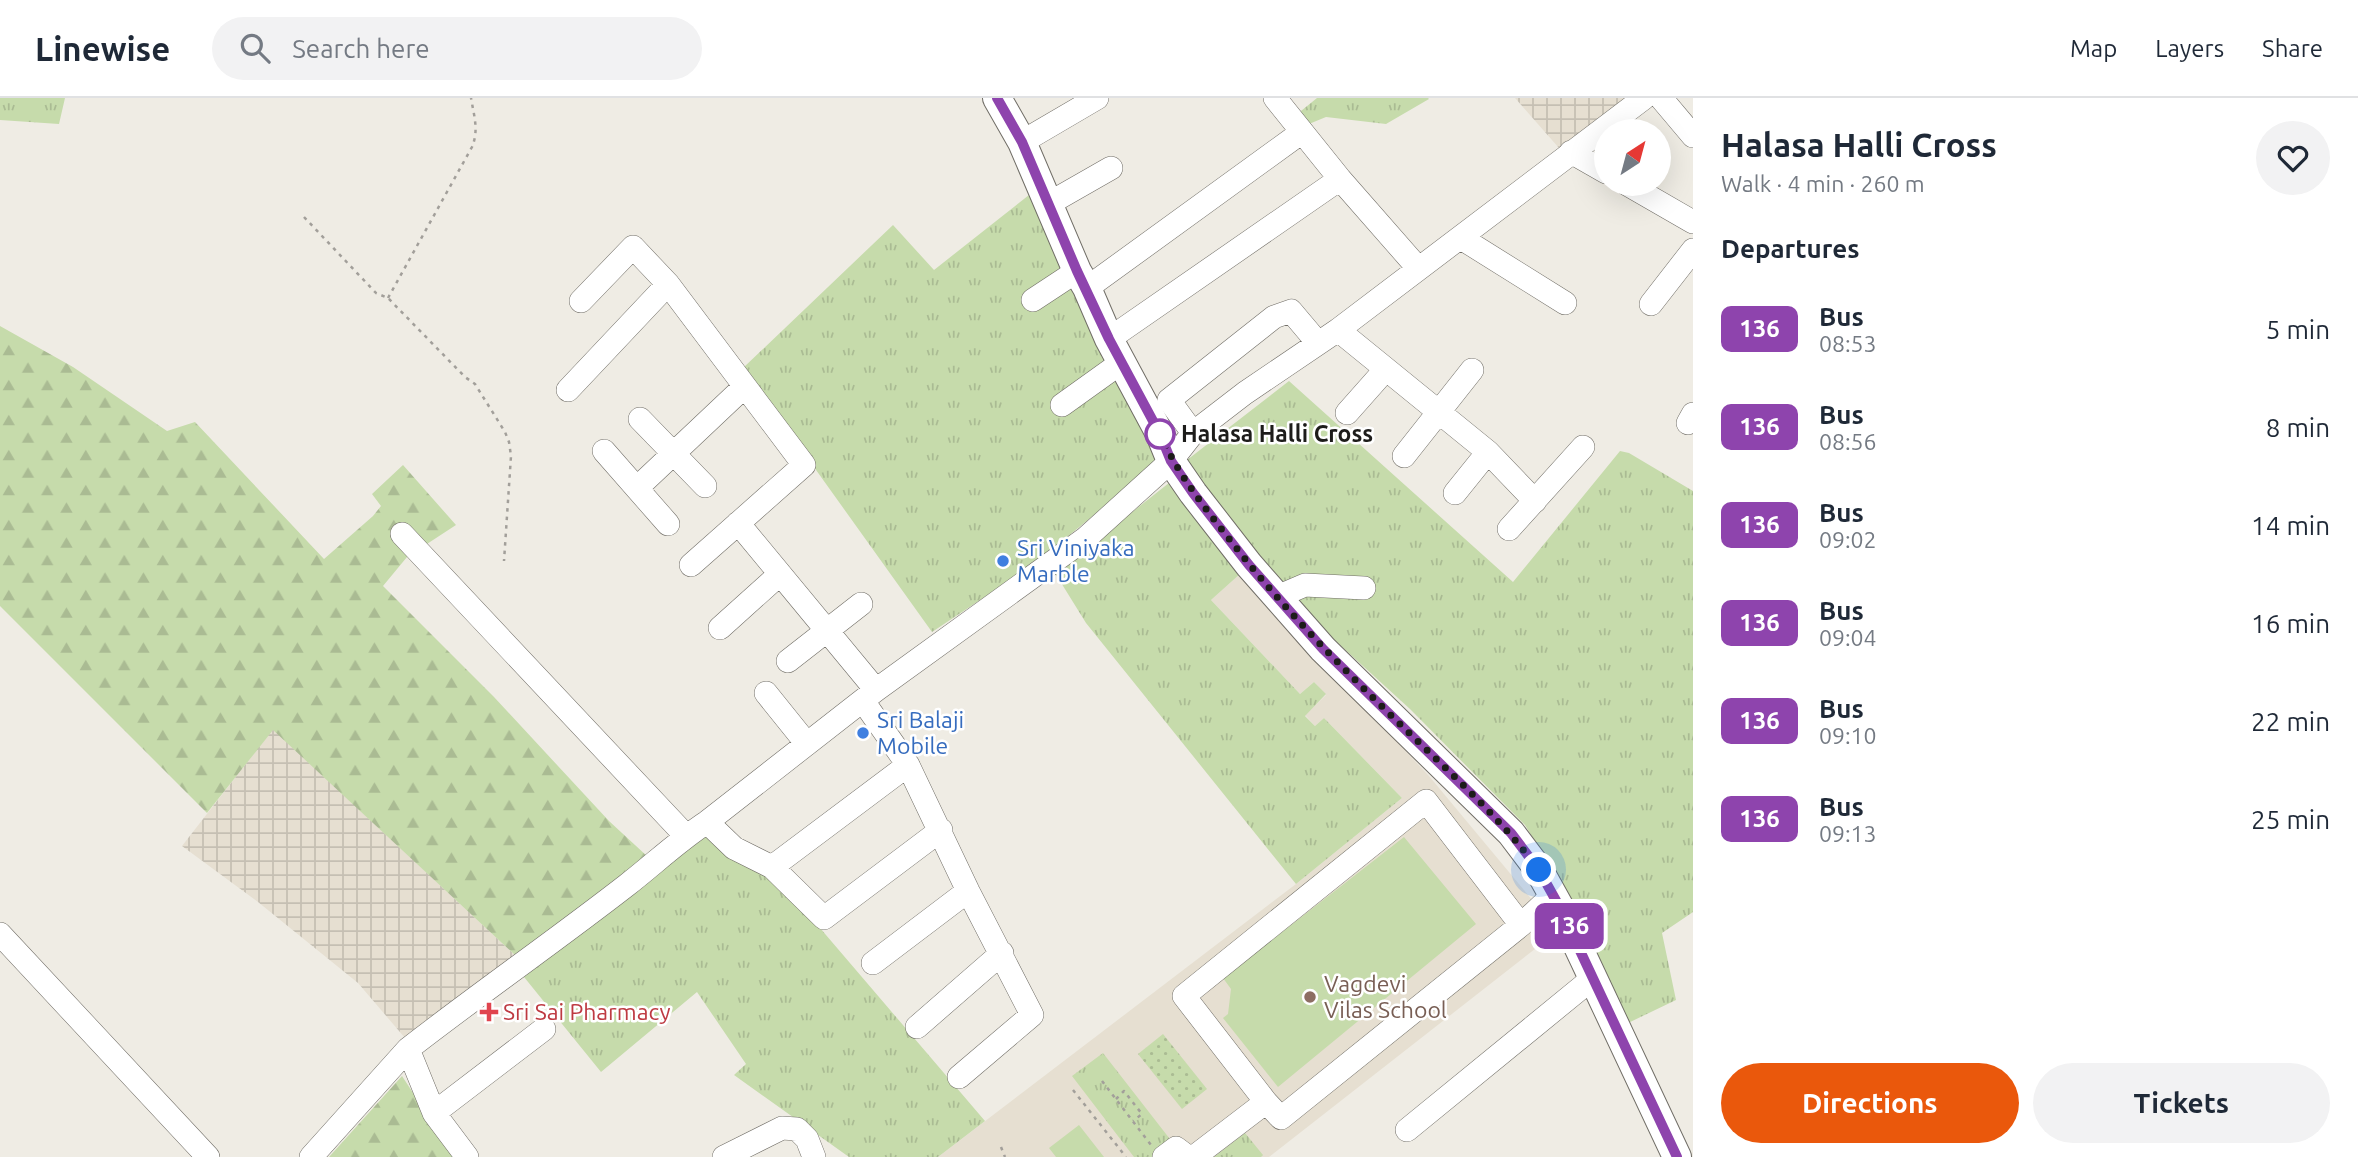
<!DOCTYPE html>
<meta charset="utf-8">
<style>
body{margin:0;font-family:Ubuntu,sans-serif;background:#f2f2f3;color:#1f2937;height:100vh;display:flex;flex-direction:column;font-size:26px;white-space:nowrap}
*{box-sizing:border-box;margin:0}
p{font-size:23px;color:#747a83}
.icon{flex:none;width:38px;height:38px;fill:none;stroke:currentColor;stroke-width:2;stroke-linecap:round;stroke-linejoin:round}
.map{position:relative;flex:1;overflow:hidden}
.panel{display:flex;flex-direction:column;background:#fff;width:665px}
.panel>*{flex:none}
.badge{padding:0 14px;border-radius:10px;font-size:24px;line-height:46px}
.needle{width:46px;rotate:36deg}
.tools{position:absolute;left:1594px;top:21px;display:grid;gap:14px}
.tools a{display:grid;place-items:center;width:77px;height:77px;border-radius:50%;background:#fff;box-shadow:0 7px 28px #0002;font-size:35px}
.you{position:absolute;width:35px;height:35px;margin:-18px;border:5px solid #fff;border-radius:50%;background:#1a73e8;box-shadow:0 0 0 10px #1a73e833}
.map>.badge{position:absolute;translate:-50% -50%;box-shadow:0 0 0 4px #fff}
h2{padding:0 28px;font-size:26px;line-height:63px}
.round{display:grid;place-items:center;flex:none;width:74px;height:74px;border-radius:37px;background:#f2f2f3}
.summary{display:flex;align-items:center;justify-content:space-between;height:119px;padding:0 28px}
h1{font-size:33px;font-weight:700;line-height:52px}
.cta{display:flex;gap:14px;margin-top:auto;padding:14px 28px}
.cta a{flex:1;height:80px;border-radius:42px;background:#ea580c;color:#fff;font-size:28px;font-weight:700;line-height:80px;text-align:center}
.cta a+a{background:#f2f2f3;color:#1f2937}
ul{padding:0;list-style:none}
li{display:flex;align-items:center;gap:21px;height:98px;padding:0 28px}
li div{flex:1}
li b{display:block;font-size:26px}
li em{font-style:normal}
li .badge{min-width:77px;font-weight:700;text-align:center}
header{display:flex;align-items:center;gap:42px;box-sizing:border-box;height:98px;padding:0 35px;background:#fff;border-bottom:2px solid #e0e1e3}
header strong{font-size:33px}
nav{display:flex;gap:38px;margin-inline-start:auto;font-size:24px}
.search{width:490px;height:63px;background:#f2f2f3;display:flex;align-items:center;gap:18px;box-sizing:border-box;padding:0 24px;border-radius:38px;color:#747a83;font-size:26px}
main{display:flex;flex:1;min-height:0}
.map>svg:first-child{display:block}
.built{fill:#e6dfd1}
.industrial{fill:url(#industrial-grid)}
.grass{fill:url(#grass-tufts)}
.forest{fill:url(#forest-firs)}
.garden{fill:url(#garden-dots)}
.pitch{fill:#c6dbab}
.lines{fill:none;stroke-linecap:round;stroke-linejoin:round}
.minor-casing{stroke:#706d66;stroke-width:24}
.major-casing{stroke:#706d66;stroke-width:30}
.path{stroke:#a29f9a;stroke-width:2.5;stroke-dasharray:3.5 5;stroke-linecap:butt}
.minor{stroke:#fff;stroke-width:23}
.major{stroke:#fff;stroke-width:28}
.line-casing{stroke:#fff;stroke-width:16}
.line{stroke:#8e44ad;stroke-width:10}
.walk{stroke:#1d1c1a;stroke-width:7;stroke-dasharray:0 12.6}
.stop-dot{fill:#fff;stroke:#8e44ad;stroke-width:3.5}
.shop-dot{fill:#3f7fe0;stroke:#fff;stroke-width:2.5}
.education-dot{fill:#8d6e63;stroke:#fff;stroke-width:2.5}
.health-dot{fill:#e0444e;stroke:#fff;stroke-width:2.5}
.labels{text-anchor:middle;stroke-width:5;stroke-linejoin:round;paint-order:stroke}
.stop-label{font-size:23px;font-weight:bold;fill:#1d1c1a;stroke:#fff;text-anchor:start}
.shop-label{font-size:23px;fill:#366cbe;stroke:#fff;text-anchor:start}
.education-label{font-size:23px;fill:#785e54;stroke:#fff;text-anchor:start}
.health-label{font-size:23px;fill:#be3a42;stroke:#fff;text-anchor:start}
</style>
<header>
<strong>Linewise</strong>
<div class="search"><svg class="icon" aria-label="search" viewBox="0 0 24 24"><circle cx="10" cy="10" r="6"/><path d="M15 15l6 6"/></svg>Search here</div>
<nav><a>Map</a><a>Layers</a><a>Share</a></nav>
</header>
<main>
<div class="map">
<svg width="1693" height="1059" viewBox="0 0 1693 1059">
<defs>
<pattern id="industrial-grid" width="8" height="8" patternUnits="userSpaceOnUse" patternTransform="scale(1.75)"><rect width="8" height="8" fill="#e6dfd1"/><path d="M0 4h8M4 0v8" fill="none" stroke="#c5bfb3"/></pattern>
<pattern id="grass-tufts" width="24" height="20" patternUnits="userSpaceOnUse" patternTransform="scale(1.75)"><rect width="24" height="20" fill="#c6dbab"/><path d="M3 7l-1-3M5 7V3M7 7l1-3M15 17l-1-3M17 17v-4M19 17l1-3" fill="none" stroke="#aabb93"/></pattern>
<pattern id="forest-firs" width="22" height="20" patternUnits="userSpaceOnUse" patternTransform="scale(1.75)"><rect width="22" height="20" fill="#c6dbab"/><path d="M5 1l3.5 6h-7zM16 11l3.5 6h-7z" fill="#aabb93"/></pattern>
<pattern id="garden-dots" width="8" height="8" patternUnits="userSpaceOnUse" patternTransform="scale(1.75)"><rect width="8" height="8" fill="#c6dbab"/><path d="M2 2h.1M6 6h.1" fill="none" stroke="#aabb93" stroke-width="1.8" stroke-linecap="round"/></pattern>
</defs>
<rect width="100%" height="100%" fill="#efece4"/>
<path class="built" d="M 1240,476 L 1429,678 L 1558,833 L 1269,1059 L 938,1059 L 1296,786 L 1402,700 L 1324,620 L 1315,628 L 1305,617 L 1326,597 L 1314,584 L 1300,596 L 1211,502 Z"/>
<path class="industrial" d="M 1515,0 L 1628,0 L 1559,50 Z
M 273,631 L 516,858 L 405,940 L 358,885 L 258,804 L 182,748 Z"/>
<path class="grass" d="M 0,0 L 65,0 L 59,26 L 0,22 Z
M 1317,0 L 1428,0 L 1429,1 L 1386,26 L 1326,19 L 1304,28 L 1296,17 Z
M 1029,97 L 1160,363 L 1034,466 L 932,534 L 743,270 L 893,127 L 934,172 Z
M 1289,283 L 1513,484 L 1620,353 L 1629,355 L 1693,393 L 1693,814 L 1662,835 L 1676,902 L 1626,926 L 1567,796 L 1525,727 L 1410,611 L 1317,526 L 1238,441 L 1187,362 Z
M 1174,381 L 1240,476 L 1211,502 L 1300,596 L 1314,584 L 1326,596 L 1305,618 L 1315,628 L 1324,620 L 1402,700 L 1296,786 L 1086,525 L 1055,475 Z
M 703,737 L 773,775 L 985,1023 L 938,1059 L 849,1059 L 734,977 L 746,966 L 697,894 L 601,974 L 524,879 Z
M 1103,955 L 1173,1045 L 1155,1059 L 1134,1059 L 1072,978 Z
M 1245,1035 L 1263,1057 L 1261,1059 L 1214,1059 Z"/>
<path class="forest" d="M 0,228 L 73,269 L 167,333 L 195,324 L 324,461 L 373,418 L 381,408 L 372,396 L 403,367 L 456,427 L 407,459 L 383,488 L 494,599 L 609,723 L 648,759 L 516,858 L 273,632 L 207,715 L 0,508 Z
M 402,978 L 455,1059 L 329,1059 Z"/>
<path class="garden" d="M 1163,936 L 1207,991 L 1182,1011 L 1138,956 Z"/>
<path class="pitch" d="M 1404,739 L 1476,826 L 1278,989 L 1223,920 L 1228,916 L 1231,891 L 1223,880 Z
M 1079,1027 L 1104,1059 L 1056,1059 L 1049,1050 Z"/>
<g class="lines">
<g class="minor-casing">
<path id="minor" d="M 1275,0 L 1340,81 L 1418,170
M 1661,0 L 1693,38
M 1022,44 L 1097,0
M 1571,54 L 1606,74
M 1627,86 L 1693,124
M 1048,106 L 1111,70
M 1461,140 L 1565,205
M 1087,190 L 1302,34
M 1033,202 L 1077,173
M 581,203 L 633,149 L 668,186 L 804,367 L 691,467
M 1651,206 L 1693,152
M 1338,232 L 1488,354 L 1535,403
M 1109,241 L 1340,81
M 568,292 L 668,186
M 1062,307 L 1122,264
M 1347,315 L 1386,271
M 640,321 L 705,388
M 1688,325 L 1693,316
M 1193,335 L 1169,302 L 1274,219 L 1291,213 L 1318,245
M 604,353 L 668,426
M 1404,358 L 1472,272
M 637,390 L 744,289
M 1455,395 L 1488,354
M 738,425 L 876,592
M 1509,431 L 1583,349
M 402,436 L 686,738
M 1277,499 L 1305,487 L 1364,490
M 720,530 L 780,476
M 788,563 L 861,506
M 766,595 L 807,646
M 863,603 L 908,667 L 968,793 L 1032,917 L 959,979
M 707,724 L 734,750 L 772,769 L 824,820 L 941,732
M 772,769 L 908,667
M 0,836 L 208,1059
M 873,865 L 968,793
M 917,929 L 1002,855
M 1266,1004 L 1184,898 L 1426,703 L 1521,827
M 434,1015 L 544,931
M 1407,1032 L 1593,880
M 311,1059 L 408,951
M 467,1059 L 434,1015 L 408,951 C 480,895 555,843 627,787 C 654,766 678,743 707,724 L 876,592 L 1086,440 L 1171,363 L 1193,335 L 1245,295 L 1338,232 L 1644,0
M 724,1059 L 782,1030 L 797,1031 L 807,1041 L 814,1059
M 1164,1059 L 1176,1050 L 1188,1059
M 1194,1059 L 1266,1004 L 1281,1020 L 1521,827 L 1553,797"/>
</g>
<g class="major-casing">
<path id="major" d="M 997,0 L 1022,44 L 1077,173 L 1087,190 L 1109,241 L 1160,336 L 1171,363 L 1193,395 L 1249,467 L 1323,551 L 1511,735 L 1539,772 L 1559,808 L 1677,1059"/>
</g>
<path class="path" d="M 304,119 L 376,195 L 388,200 L 465,279 L 475,286 L 505,334 L 509,344 L 511,358 L 504,463
M 388,200 L 472,49 C 479,32 474,18 471,0
M 1102,983 L 1151,1047
M 1073,992 L 1126,1059
M 1116,1001 L 1124,993 L 1142,1016 L 1133,1023
M 1001,1049 L 1005,1059"/>
<use href="#minor" class="minor"/>
<use href="#major" class="major"/>
</g>
<g class="lines">
<g class="line-casing">
<path id="line" d="M 997,0 L 1022,44 L 1077,173 L 1109,241 L 1160,336 L 1171,363 L 1193,395 L 1249,467 L 1323,551 L 1511,735 L 1539,772 L 1559,808 L 1677,1059"/>
</g>
<use href="#line" class="line"/>
<path class="walk" d="M 1160,336 C 1177,374 1201,405 1227,438 C 1279,506 1338,566 1400,626 C 1448,673 1498,717 1539,772"/>
</g>
<circle class="stop-dot" cx="1160" cy="336" r="14"/>
<g class="shop-dot">
<circle cx="1003" cy="463" r="7"/>
<circle cx="863" cy="635" r="7"/>
</g>
<circle class="education-dot" cx="1310" cy="899" r="7"/>
<path class="health-dot" d="M485.5 903.5h7v7h7v7h-7v7h-7v-7h-7v-7h7z"/>
<g class="labels">
<g class="stop-label">
<text x="1181" y="344">Halasa Halli Cross</text>
</g>
<g class="shop-label">
<text x="1017" y="458">Sri Viniyaka<tspan x="1017" dy="26">Marble</tspan></text>
<text x="877" y="630">Sri Balaji<tspan x="877" dy="26">Mobile</tspan></text>
</g>
<g class="education-label">
<text x="1324" y="894">Vagdevi<tspan x="1324" dy="26">Vilas School</tspan></text>
</g>
<g class="health-label">
<text x="503" y="922">Sri Sai Pharmacy</text>
</g>
</g>
</svg>
<div class="tools">
<a><svg class="needle" viewBox="-14 -14 28 28"><path d="M0-13l5 13h-10z" fill="#e53935"/><path d="M0 13l5-13h-10z" fill="#747a83"/></svg></a>
</div>
<div class="you" style="left:1539px;top:772px"></div>
<b class="badge" style="left:1569px;top:828px;background:#8e44ad;color:#fff">136</b>
</div>
<section class="panel">
<div class="summary"><div><h1>Halasa Halli Cross</h1><p>Walk · 4 min · 260 m</p></div><a class="round"><svg class="icon" aria-label="heart" viewBox="0 0 24 24"><path d="M12 20l-8-8c-3-5 5-10 8-4 3-6 11-1 8 4z"/></svg></a></div>
<h2>Departures</h2>
<ul>
<li><span class="badge" style="background:#8e44ad;color:#fff">136</span><div><b>Bus</b><p>08:53</p></div><em>5 min</em></li>
<li><span class="badge" style="background:#8e44ad;color:#fff">136</span><div><b>Bus</b><p>08:56</p></div><em>8 min</em></li>
<li><span class="badge" style="background:#8e44ad;color:#fff">136</span><div><b>Bus</b><p>09:02</p></div><em>14 min</em></li>
<li><span class="badge" style="background:#8e44ad;color:#fff">136</span><div><b>Bus</b><p>09:04</p></div><em>16 min</em></li>
<li><span class="badge" style="background:#8e44ad;color:#fff">136</span><div><b>Bus</b><p>09:10</p></div><em>22 min</em></li>
<li><span class="badge" style="background:#8e44ad;color:#fff">136</span><div><b>Bus</b><p>09:13</p></div><em>25 min</em></li>
</ul>
<div class="cta"><a>Directions</a><a>Tickets</a></div>
</section>
</main>
